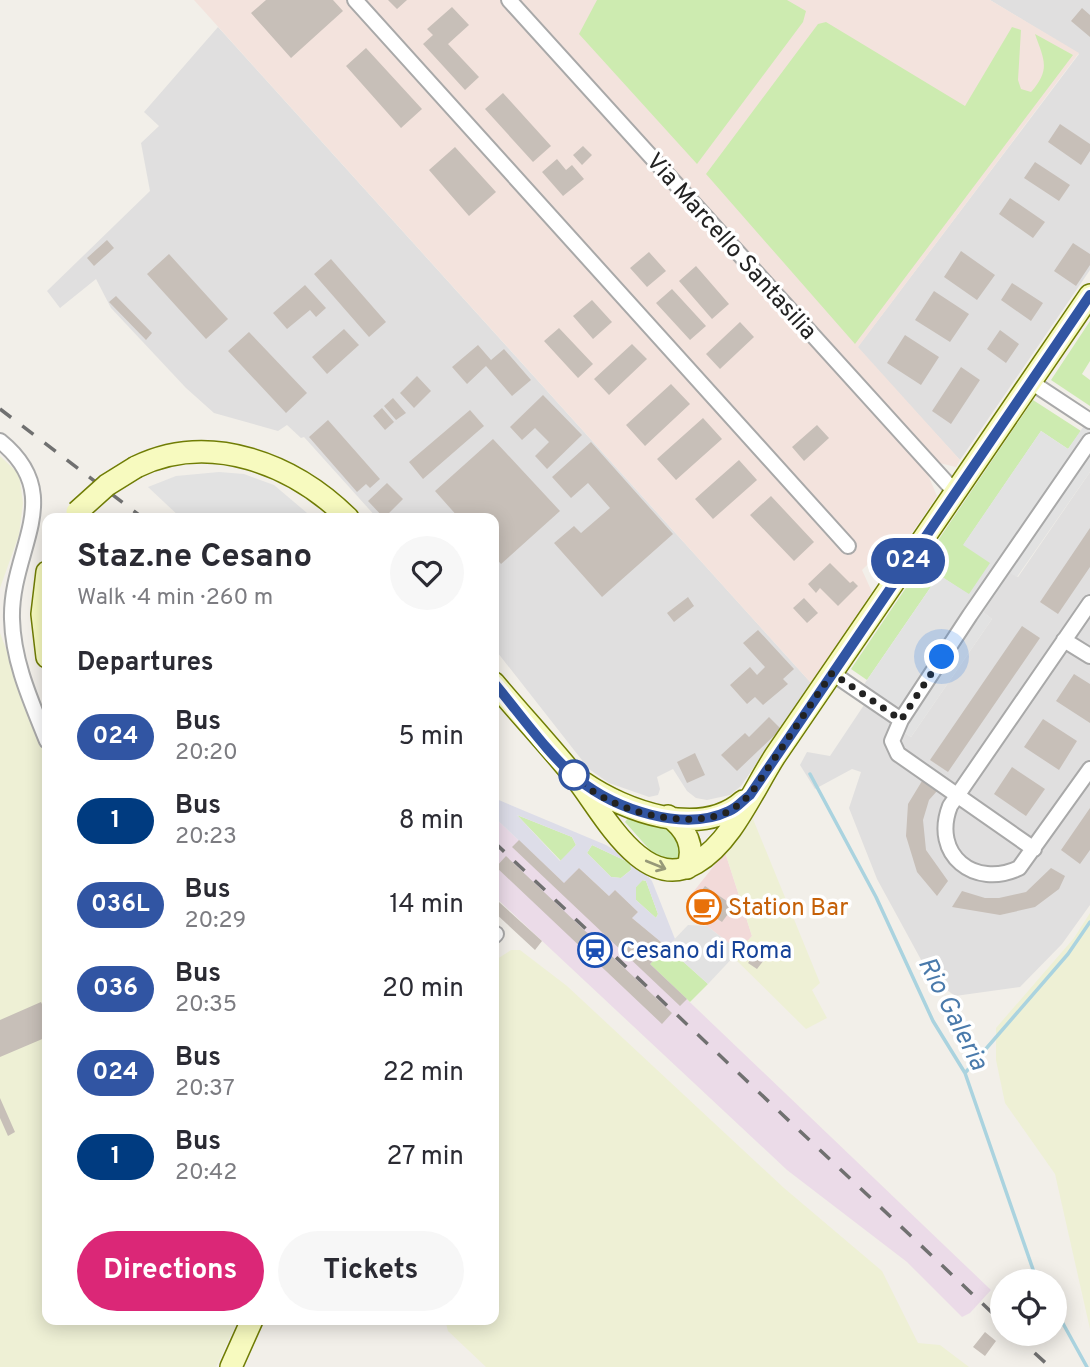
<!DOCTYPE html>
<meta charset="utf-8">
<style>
body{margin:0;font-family:Overpass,sans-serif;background:#f7f7f7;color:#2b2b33;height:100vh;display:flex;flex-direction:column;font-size:26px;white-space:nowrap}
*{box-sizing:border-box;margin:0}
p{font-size:23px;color:#7c7c81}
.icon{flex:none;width:38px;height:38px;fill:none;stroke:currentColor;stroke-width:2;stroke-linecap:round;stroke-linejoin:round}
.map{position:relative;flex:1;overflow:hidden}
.drawer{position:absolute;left:42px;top:513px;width:457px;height:812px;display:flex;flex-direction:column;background:#fff;border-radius:14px;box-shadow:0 4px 18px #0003}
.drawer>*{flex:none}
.badge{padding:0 14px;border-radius:23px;font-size:24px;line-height:46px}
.buttons{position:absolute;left:990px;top:1269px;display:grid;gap:14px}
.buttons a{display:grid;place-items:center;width:77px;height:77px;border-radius:50%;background:#fff;box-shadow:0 4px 18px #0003;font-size:35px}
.you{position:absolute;width:35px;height:35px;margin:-18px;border:5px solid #fff;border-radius:50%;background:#1a73e8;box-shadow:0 0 0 10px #1a73e833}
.map>.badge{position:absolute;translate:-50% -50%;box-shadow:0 0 0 4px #fff}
h2{padding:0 35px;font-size:26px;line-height:63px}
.round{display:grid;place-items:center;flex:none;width:74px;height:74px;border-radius:37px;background:#f7f7f7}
.overview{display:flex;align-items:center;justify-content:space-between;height:119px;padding:0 35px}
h1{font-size:33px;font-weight:700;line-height:52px}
.cta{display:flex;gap:14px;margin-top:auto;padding:14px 35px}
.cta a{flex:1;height:80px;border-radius:42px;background:#db2777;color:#fff;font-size:28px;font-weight:700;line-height:80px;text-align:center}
.cta a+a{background:#f7f7f7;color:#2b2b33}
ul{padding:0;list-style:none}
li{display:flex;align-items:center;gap:21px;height:84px;padding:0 35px}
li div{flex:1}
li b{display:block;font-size:26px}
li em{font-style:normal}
li .badge{min-width:77px;font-weight:700;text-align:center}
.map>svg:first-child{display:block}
.residential{fill:#e0dfdf}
.commercial{fill:#f2dad9}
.industrial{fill:#ebdbe8}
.military{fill:#f3e3dd}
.farmland{fill:#eef0d5}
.grass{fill:#cdebb0}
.parking{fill:#e2e2e2}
.plaza{fill:#dddde8;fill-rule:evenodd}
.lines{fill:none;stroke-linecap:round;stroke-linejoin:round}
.stream{stroke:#aad3df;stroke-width:3.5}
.building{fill:#c7bfb8}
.street-casing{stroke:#a9a9a9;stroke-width:18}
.secondary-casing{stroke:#707d05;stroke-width:24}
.street{stroke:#fff;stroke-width:14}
.secondary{stroke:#f7fabf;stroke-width:21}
.rail{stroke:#707070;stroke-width:3.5;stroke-dasharray:14 14;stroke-linecap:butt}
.secondary-bridge-casing{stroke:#707d05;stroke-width:24;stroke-linecap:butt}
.secondary-bridge{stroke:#f7fabf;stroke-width:21}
.oneway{stroke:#979978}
.line-casing{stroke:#fff;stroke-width:16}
.line{stroke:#3155a3;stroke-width:10}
.walk{stroke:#222;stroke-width:7;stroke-dasharray:0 12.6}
.stop-dot{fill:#fff;stroke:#3155a3;stroke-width:3.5}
.labels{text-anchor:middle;stroke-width:7;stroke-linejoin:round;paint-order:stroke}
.street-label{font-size:24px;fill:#222;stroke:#fff}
.food-label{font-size:24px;fill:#c56008;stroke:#fff;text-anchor:start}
.transit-label{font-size:24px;fill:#164399;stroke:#fff;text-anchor:start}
.water-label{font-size:26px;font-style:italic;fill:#4a7aab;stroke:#fff}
</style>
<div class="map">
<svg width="1090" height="1367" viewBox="0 0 1090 1367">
<rect width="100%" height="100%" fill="#f2efe9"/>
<path class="residential" d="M 990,0 L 1090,0 L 1090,270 L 960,460 L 857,348 L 1079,54 Z
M 218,27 L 811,683 L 741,786 L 730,795 L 707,800 L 696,798 L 687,791 L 673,769 L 657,777 L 660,789 L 658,795 L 649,797 L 609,783 L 589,769 L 574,750 L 494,648 L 494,518 L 377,518 L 304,437 L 301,438 L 287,425 L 278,431 L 214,413 L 186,388 L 111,308 L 96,279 L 60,308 L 47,291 L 150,191 L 141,143 L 159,126 L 144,112 Z
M 1090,472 L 1090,905 L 1062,944 L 1020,987 L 955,996 L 931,978 L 877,879 L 849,808 L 861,772 L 852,769 L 815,789 L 800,765 L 807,752 L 830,756 L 864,705 L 911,737 L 992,619 L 983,612 L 1010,572 L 1018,577 Z"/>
<path class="commercial" d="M 725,852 L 752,936 L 739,951 L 693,915 L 688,905 L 690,896 Z"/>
<path class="industrial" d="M 494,817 L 563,882 L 579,868 L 608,896 L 615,890 L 638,912 L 632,918 L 667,947 L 651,965 L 991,1290 L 970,1313 L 962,1317 L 907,1262 L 787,1170 L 494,896 Z"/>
<path class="military" d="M 194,0 L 990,0 L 1079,53 L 858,347 L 960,460 L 956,467 L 935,462 L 926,470 L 937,496 L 888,568 L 869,563 L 862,570 L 872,592 L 811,683 Z"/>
<path class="farmland" d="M 0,456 L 19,474 L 23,503 L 19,535 L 0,588 Z
M 0,633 L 47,757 L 47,1320 L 238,1320 L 216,1367 L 0,1367 Z
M 753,819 L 820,983 L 812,990 L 827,1018 L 806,1029 L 733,957 L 752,936 L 725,852 Z
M 1090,913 L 1090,1329 L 1055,1174 L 1005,1103 L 996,1060 L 996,1028 L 1074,938 Z
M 511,950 L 520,950 L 567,986 L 784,1188 L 882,1271 L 918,1343 L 940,1345 L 969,1367 L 486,1367 L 448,1331 L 445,1320 L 494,1320 L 494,961 Z"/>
<path class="grass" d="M 597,0 L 787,0 L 806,11 L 803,22 L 697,164 L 579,34 Z
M 826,22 L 965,106 L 1012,27 L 1021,30 L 1018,80 L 1021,89 L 1031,92 C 1051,69 1044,60 1035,34 L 1073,55 L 855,344 L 706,174 L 818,24 Z
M 1090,321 L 1090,361 L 1082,374 L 1090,380 L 1090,406 L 1051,380 Z
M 1033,400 L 1081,431 L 1068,449 L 1041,431 L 964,544 L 991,563 L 969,595 L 939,575 L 867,680 L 851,669 Z
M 517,815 L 572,837 L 576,845 L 561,861 Z
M 628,818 L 674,827 L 685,847 L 678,860 L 657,858 L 625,822 Z
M 592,845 L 630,863 L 632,869 L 621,878 L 611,877 L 587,853 Z
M 642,880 L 646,881 L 658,914 L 656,918 L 636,900 L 636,887 Z
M 667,947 L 708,984 L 690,1002 L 650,964 Z"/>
<path class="parking" d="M 1090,417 L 1090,472 L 1017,577 L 1010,573 L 983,612 L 992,619 L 911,737 L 854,699 L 939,575 L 969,594 L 990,563 L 963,545 L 1041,431 L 1068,449 Z
M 219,472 L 244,474 L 274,485 L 313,518 L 181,518 L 148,487 L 176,476 Z
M 688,925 L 707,926 L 739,951 L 708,984 L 667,947 Z"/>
<path class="plaza" d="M 494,798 L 606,845 L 637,864 L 652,881 L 675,939 L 667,947 L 632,918 L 638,912 L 615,890 L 609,896 L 579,868 L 564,883 L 494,817 ZM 517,815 L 572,837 L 576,845 L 560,861 ZM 592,845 L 630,863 L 631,870 L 621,878 L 611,877 L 587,853 ZM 643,880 L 646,881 L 658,914 L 656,918 L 636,900 L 636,887 Z"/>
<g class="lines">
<path class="stream" d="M 810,774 L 876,897 L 933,1021 L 965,1073 L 1037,1281
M 965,1073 L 1068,954 L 1090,922
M 1055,1309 L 1087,1367"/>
</g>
<path class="building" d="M 266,0 L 333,0 L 343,11 L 291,58 L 251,13 Z
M 388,0 L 407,0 L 397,9 Z
M 452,7 L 469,25 L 448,44 L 479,77 L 465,90 L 423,44 L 433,35 L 427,29 Z
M 1082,8 L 1090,15 L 1090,37 L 1071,21 Z
M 366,48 L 422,109 L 401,128 L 346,66 Z
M 503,93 L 551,146 L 533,162 L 485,109 Z
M 1060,124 L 1090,144 L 1090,151 L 1081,165 L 1048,142 Z
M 583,146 L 592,155 L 582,165 L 573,155 Z
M 455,147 L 496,192 L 469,216 L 429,170 Z
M 557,159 L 566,170 L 572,165 L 584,179 L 563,196 L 542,172 Z
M 1035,162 L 1070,185 L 1059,201 L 1024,178 Z
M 1010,198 L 1045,222 L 1033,238 L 999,214 Z
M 107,240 L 114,248 L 94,266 L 87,258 Z
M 1073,243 L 1090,254 L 1090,265 L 1076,286 L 1054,271 Z
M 961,251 L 995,275 L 977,300 L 944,277 Z
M 649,252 L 666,271 L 647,287 L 630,268 Z
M 169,254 L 228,319 L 206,339 L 147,274 Z
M 331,259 L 386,322 L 369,337 L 314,274 Z
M 696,266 L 729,304 L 712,319 L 679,281 Z
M 1012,283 L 1043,303 L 1031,321 L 1001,300 Z
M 305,285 L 326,308 L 316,317 L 310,310 L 287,329 L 273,313 Z
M 672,289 L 706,326 L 690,340 L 656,303 Z
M 934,291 L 969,314 L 950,342 L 915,320 Z
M 116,296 L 152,333 L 146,340 L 109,302 Z
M 592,300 L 612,322 L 593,339 L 573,316 Z
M 740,322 L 754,337 L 720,369 L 706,354 Z
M 559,328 L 593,364 L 578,378 L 544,341 Z
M 344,329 L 359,345 L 327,374 L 312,357 Z
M 1000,330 L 1019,344 L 1006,363 L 987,349 Z
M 249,332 L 307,393 L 286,413 L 228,351 Z
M 905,335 L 939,357 L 921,385 L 887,363 Z
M 632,344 L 647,359 L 609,395 L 594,379 Z
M 478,345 L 491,360 L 504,349 L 531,380 L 512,396 L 486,366 L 467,384 L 452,367 Z
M 961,367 L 980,380 L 951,424 L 932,411 Z
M 417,376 L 431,391 L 414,408 L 400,393 Z
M 671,384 L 690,404 L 645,446 L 626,425 Z
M 543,395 L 582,435 L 547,469 L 535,456 L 549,442 L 535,428 L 522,440 L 510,427 Z
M 393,398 L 406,413 L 396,420 L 384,406 Z
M 382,408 L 394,422 L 385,430 L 373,416 Z
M 470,410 L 484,426 L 423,479 L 409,462 Z
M 703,418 L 722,439 L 676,480 L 657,459 Z
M 328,420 L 380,479 L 370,488 L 366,484 L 357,492 L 309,437 Z
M 817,425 L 829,438 L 804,461 L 792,447 Z
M 493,439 L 560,511 L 501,564 L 494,556 L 494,518 L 459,518 L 435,491 Z
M 591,442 L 673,534 L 602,597 L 554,543 L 574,526 L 581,533 L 610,508 L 588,483 L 571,498 L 552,477 Z
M 739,460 L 757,480 L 713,519 L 695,499 Z
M 387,483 L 403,499 L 384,518 L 368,501 Z
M 771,496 L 814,542 L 794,561 L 750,515 Z
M 1090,528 L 1090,567 L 1058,614 L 1040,602 Z
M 830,563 L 850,583 L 853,581 L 858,586 L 838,606 L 820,588 L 816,593 L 808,584 Z
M 688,597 L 694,606 L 674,622 L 667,613 Z
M 804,598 L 818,613 L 807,623 L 793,608 Z
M 1022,626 L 1040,638 L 948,772 L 930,760 Z
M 758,630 L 794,669 L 783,679 L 788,684 L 763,705 L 755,697 L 747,704 L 730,685 L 750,667 L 757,675 L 765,667 L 743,643 Z
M 1074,674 L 1090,684 L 1090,723 L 1056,701 Z
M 769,717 L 781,729 L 737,771 L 721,755 L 745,733 L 749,737 Z
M 1043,719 L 1077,741 L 1059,770 L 1024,747 Z
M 695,753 L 705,775 L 687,783 L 677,762 Z
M 1012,767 L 1045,789 L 1026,816 L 994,794 Z
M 922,781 L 937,791 L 929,800 L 923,820 L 926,850 L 948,881 L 937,896 L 917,872 L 906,836 L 908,804 Z
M 1090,808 L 1090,850 L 1080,864 L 1061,850 Z
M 519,840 L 564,883 L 579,868 L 609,896 L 615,890 L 638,912 L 632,918 L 667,947 L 650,964 L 687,999 L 680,1006 L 512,847 Z
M 506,856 L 672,1013 L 662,1024 L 496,867 Z
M 1051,868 L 1065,876 L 1059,889 L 1035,907 L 1000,915 L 952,907 L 962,891 L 985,898 L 999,898 L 1026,892 Z
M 705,886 L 734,906 L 722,922 L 710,914 L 707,919 L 694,907 L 693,902 Z
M 499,902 L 542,941 L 535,950 L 494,912 Z
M 760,948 L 768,955 L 757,969 L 748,963 Z
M 41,1002 L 47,1015 L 47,1037 L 0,1057 L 0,1020 Z
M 0,1098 L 15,1132 L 8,1136 L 0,1118 Z
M 985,1332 L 996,1341 L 985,1356 L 973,1347 Z"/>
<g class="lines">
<g class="street-casing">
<path id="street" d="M 355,0 L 848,546
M 509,0 L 955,492
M 1031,382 L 1090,421
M 0,441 C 68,496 10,549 12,619 C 13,662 31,701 47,741
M 1090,603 L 950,806 C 931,855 975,889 1019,868 L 1090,769
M 1064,640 L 1090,656
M 832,673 L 901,720
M 1034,849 L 898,754 L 892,741 L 901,720 L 970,615 L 1090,441
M 494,936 L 496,934"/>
</g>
<g class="secondary-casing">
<path id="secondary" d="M 136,467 C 210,431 293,464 348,518
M 47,572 L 42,614 L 47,657
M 494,683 C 520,714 548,744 574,776 C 601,808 642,895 696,863 C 732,842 753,790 775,756 L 1090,295
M 584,783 C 625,811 700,839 743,801
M 668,816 C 686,828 696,847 687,868
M 231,1367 L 252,1320"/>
</g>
<use href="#street" class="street"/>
<use href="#secondary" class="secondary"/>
<path class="rail" d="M 0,409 L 143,518
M 494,842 L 1003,1323
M 1014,1334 L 1050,1367"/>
<g class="secondary-bridge-casing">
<path id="secondary-bridge" d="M 77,512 L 107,485 L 136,467"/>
</g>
<use href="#secondary-bridge" class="secondary-bridge"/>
</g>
<defs><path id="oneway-shaft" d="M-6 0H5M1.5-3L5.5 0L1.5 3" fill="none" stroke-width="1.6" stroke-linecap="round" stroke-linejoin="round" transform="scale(1.75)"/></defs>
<use class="oneway" href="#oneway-shaft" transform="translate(656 865) rotate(22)"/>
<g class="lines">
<g class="line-casing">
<path id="line" d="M 494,683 C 517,710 551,758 578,779 C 615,809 683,833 729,811 C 737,808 743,800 750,795 L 1090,295"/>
</g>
<use href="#line" class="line"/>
<path class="walk" d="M 574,775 C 605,810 679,829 723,814 C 734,810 741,802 750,795 L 832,673 L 901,720 L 942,657"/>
</g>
<defs>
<g id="cafe-ring" transform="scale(1.75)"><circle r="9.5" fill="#fff" stroke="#e8710a" stroke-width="1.5"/><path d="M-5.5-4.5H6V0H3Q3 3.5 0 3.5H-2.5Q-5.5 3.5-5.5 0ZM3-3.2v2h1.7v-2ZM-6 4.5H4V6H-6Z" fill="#e8710a"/></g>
<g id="station-ring" transform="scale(1.75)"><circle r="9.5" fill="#fff" stroke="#1a4fb4" stroke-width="1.5"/><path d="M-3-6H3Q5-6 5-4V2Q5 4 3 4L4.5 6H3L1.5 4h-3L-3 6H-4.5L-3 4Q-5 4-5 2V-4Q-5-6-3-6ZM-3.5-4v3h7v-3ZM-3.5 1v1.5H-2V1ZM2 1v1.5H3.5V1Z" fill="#1a4fb4"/></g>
</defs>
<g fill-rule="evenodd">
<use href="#cafe-ring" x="704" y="907"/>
<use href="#station-ring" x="595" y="950"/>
</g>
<circle class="stop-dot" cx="574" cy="775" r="14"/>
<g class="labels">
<g class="street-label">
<text transform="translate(732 246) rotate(48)" y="8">Via Marcello Santasilia</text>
</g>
<g class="food-label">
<text x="728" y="915">Station Bar</text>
</g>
<g class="transit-label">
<text x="620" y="958">Cesano di Roma</text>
</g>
<g class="water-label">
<text transform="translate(954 1013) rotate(63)" y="9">Rio Galeria</text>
</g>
</g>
</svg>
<div class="buttons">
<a><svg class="icon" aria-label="locate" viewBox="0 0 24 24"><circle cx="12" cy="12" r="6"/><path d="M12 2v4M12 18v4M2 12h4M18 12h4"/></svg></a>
</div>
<div class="you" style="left:942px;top:657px"></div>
<b class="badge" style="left:908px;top:561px;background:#3155a3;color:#fff">024</b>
<section class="drawer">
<div class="overview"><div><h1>Staz.ne Cesano</h1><p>Walk · 4 min · 260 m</p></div><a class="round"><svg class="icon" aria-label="heart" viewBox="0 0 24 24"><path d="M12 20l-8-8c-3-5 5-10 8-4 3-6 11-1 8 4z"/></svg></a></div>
<h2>Departures</h2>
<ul>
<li><span class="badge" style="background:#3155a3;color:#fff">024</span><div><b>Bus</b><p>20:20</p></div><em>5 min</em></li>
<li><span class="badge" style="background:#003b80;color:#fff">1</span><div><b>Bus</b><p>20:23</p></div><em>8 min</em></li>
<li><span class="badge" style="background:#3155a3;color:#fff">036L</span><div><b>Bus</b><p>20:29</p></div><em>14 min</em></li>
<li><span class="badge" style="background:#3155a3;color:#fff">036</span><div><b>Bus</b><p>20:35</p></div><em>20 min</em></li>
<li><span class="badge" style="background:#3155a3;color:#fff">024</span><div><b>Bus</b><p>20:37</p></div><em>22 min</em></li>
<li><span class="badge" style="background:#003b80;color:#fff">1</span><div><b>Bus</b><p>20:42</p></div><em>27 min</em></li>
</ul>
<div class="cta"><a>Directions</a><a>Tickets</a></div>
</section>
</div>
